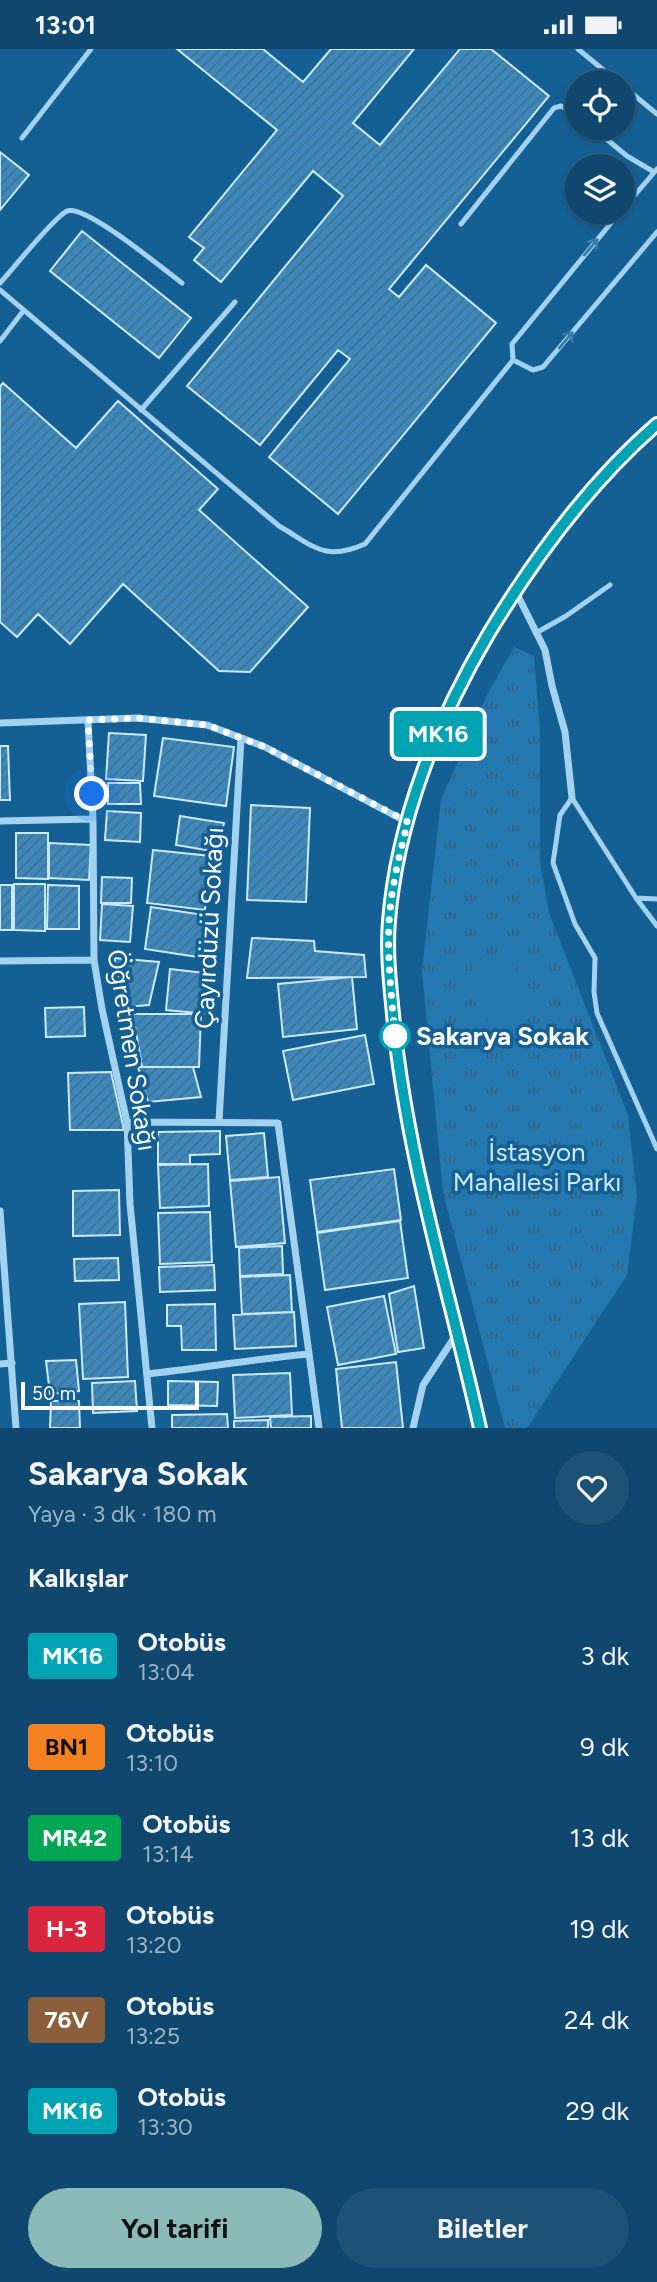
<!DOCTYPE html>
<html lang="tr">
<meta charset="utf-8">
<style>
body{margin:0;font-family:Figtree,sans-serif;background:#1d5176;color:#f1f3f6;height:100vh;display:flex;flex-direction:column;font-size:26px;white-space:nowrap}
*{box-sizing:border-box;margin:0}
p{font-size:23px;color:#9bb2c2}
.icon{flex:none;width:38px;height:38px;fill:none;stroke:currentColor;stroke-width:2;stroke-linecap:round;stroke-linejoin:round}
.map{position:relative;height:1379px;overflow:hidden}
.panel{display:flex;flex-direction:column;background:#0f476e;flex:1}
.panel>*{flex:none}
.badge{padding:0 14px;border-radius:5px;font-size:24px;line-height:46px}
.fabs{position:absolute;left:565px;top:21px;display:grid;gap:14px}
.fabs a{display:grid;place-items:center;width:70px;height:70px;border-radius:50%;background:#0f476e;box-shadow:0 2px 5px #0004,0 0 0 2px #2f5f81;font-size:35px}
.scale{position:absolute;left:21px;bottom:18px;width:178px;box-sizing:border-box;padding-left:7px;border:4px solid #fff;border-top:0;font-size:19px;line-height:24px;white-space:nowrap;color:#fff;-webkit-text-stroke:5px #145f93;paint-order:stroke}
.you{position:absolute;width:35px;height:35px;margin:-18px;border:5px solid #fff;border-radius:50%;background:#1a73e8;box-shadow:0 0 0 10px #1a73e833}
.map>.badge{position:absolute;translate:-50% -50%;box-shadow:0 0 0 4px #fff}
h2{padding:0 28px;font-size:26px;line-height:63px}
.round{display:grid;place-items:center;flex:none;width:74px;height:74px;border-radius:37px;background:#1d5176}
.headline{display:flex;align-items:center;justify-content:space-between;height:119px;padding:0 28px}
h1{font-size:33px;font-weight:700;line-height:52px}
.primary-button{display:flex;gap:14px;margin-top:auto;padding:14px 28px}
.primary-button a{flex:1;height:80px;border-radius:42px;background:#8bbbb9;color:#111;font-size:28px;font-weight:700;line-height:80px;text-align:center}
.primary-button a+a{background:#1d5176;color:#f1f3f6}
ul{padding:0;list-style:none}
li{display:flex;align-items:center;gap:21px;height:91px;padding:0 28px}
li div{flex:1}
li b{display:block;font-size:26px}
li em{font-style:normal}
li .badge{min-width:77px;font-weight:700;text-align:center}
.status{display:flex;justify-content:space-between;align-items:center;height:49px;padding:0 35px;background:#0f476e;direction:ltr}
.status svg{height:19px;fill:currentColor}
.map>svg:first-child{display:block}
.grass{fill:url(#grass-tufts)}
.garden{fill:#2478b0}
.building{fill:url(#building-hatch);stroke:#cbe9fc;stroke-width:2}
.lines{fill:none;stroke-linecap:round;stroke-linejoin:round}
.lane{stroke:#a3d2f1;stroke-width:5}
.street{stroke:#a3d2f1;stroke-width:7}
.secondary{stroke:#d2eafc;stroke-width:14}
.oneway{stroke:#387caa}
.line-casing{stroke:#fff;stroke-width:16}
.line{stroke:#00a3b4;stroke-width:10}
.walk{stroke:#fff;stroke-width:7;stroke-dasharray:0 12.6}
.stop-dot{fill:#fff;stroke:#00a3b4;stroke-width:3.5}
.labels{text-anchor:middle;stroke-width:7;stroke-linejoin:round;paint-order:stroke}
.street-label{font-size:26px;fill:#fff;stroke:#145f93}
.stop-label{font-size:26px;font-weight:bold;fill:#fff;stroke:#145f93;text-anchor:start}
.park-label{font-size:26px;fill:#cbe9fc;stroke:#145f93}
</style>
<div class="status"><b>13:01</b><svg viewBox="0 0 49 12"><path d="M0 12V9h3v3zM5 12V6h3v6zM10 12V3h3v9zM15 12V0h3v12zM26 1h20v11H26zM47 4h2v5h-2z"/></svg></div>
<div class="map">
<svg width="657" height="1379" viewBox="0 0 657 1379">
<defs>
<pattern id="grass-tufts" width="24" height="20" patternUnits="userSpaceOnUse" patternTransform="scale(1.75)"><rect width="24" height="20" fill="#2478b0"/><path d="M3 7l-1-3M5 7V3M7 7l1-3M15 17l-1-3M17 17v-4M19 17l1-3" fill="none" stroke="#38627e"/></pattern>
<pattern id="building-hatch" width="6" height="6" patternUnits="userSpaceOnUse" patternTransform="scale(1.75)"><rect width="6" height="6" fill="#3d88bb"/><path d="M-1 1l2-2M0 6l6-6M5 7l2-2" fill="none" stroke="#43708f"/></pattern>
</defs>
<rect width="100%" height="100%" fill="#145f93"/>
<path class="grass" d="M 514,598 L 534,607 L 540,683 L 540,812 L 549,864 L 628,1066 L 637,1147 L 627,1226 L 527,1379 L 505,1379 L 443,1143 L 422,922 L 441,751 L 486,648 Z"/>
<path class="garden" d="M 511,903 L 531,986 L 493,995 L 472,912 Z"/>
<path class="building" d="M 177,0 L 263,0 L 303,33 L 331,0 L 414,0 L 353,74 L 380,96 L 460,0 L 491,0 L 549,47 L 389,240 L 399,248 L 426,216 L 496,274 L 338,465 L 269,408 L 350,310 L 338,301 L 260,396 L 187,337 L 343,147 L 313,122 L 221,233 L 194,211 L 204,199 L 189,188 L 277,81 Z
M 0,103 L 29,126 L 0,161 Z
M 82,182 L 191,269 L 159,309 L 50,222 Z
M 3,334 L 76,399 L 118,352 L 218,440 L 199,461 L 308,558 L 250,623 L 219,622 L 123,535 L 70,595 L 38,565 L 17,588 L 0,573 L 0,338 Z
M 109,684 L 146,686 L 143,732 L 106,730 Z
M 163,689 L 234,698 L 226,757 L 154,747 Z
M 0,697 L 8,697 L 10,751 L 0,751 Z
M 108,734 L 140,734 L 141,755 L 108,755 Z
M 251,756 L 310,759 L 306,853 L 247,851 Z
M 107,762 L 141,764 L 140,793 L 105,791 Z
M 180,767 L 224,774 L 218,803 L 176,796 Z
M 16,784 L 48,784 L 48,830 L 16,829 Z
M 49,794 L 91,796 L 89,831 L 49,829 Z
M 153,801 L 211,807 L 205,861 L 147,854 Z
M 102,828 L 132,829 L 131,854 L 101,854 Z
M 14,835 L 45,835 L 45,882 L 14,881 Z
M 0,836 L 12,836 L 12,881 L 0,881 Z
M 48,836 L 79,837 L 79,880 L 47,880 Z
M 102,855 L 133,857 L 130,893 L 100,891 Z
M 151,858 L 217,868 L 211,910 L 145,900 Z
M 252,889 L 314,892 L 315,902 L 364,906 L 366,928 L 247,929 Z
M 114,909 L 159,913 L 149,956 L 126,958 Z
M 170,920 L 213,925 L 208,965 L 166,961 Z
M 352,928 L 357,980 L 283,988 L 278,935 Z
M 84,958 L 85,987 L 46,988 L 45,959 Z
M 133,965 L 201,965 L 199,1018 L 142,1018 Z
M 365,986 L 374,1035 L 293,1051 L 283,1002 Z
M 138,1018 L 193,1018 L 201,1048 L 148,1053 Z
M 111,1023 L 124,1081 L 70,1081 L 68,1024 Z
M 220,1082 L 220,1105 L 190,1106 L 190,1115 L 158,1115 L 158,1083 Z
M 264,1084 L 268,1128 L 230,1131 L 226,1087 Z
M 208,1115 L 209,1157 L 160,1159 L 158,1116 Z
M 394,1120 L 401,1171 L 317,1183 L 310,1131 Z
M 279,1128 L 285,1194 L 236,1198 L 230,1132 Z
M 119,1141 L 120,1186 L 73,1187 L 73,1142 Z
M 210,1163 L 212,1213 L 160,1215 L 158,1164 Z
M 400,1172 L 408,1229 L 325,1241 L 317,1184 Z
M 282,1197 L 283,1225 L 240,1227 L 239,1199 Z
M 118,1209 L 119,1231 L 75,1232 L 74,1210 Z
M 214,1216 L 215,1241 L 160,1243 L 159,1218 Z
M 290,1226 L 292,1263 L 242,1265 L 240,1228 Z
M 414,1237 L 424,1299 L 398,1303 L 389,1245 Z
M 384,1247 L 396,1305 L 338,1316 L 327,1258 Z
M 125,1253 L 128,1328 L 83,1330 L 79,1255 Z
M 215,1255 L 216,1301 L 182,1301 L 181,1277 L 167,1277 L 167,1256 Z
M 294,1263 L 296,1297 L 235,1300 L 233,1266 Z
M 76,1311 L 79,1342 L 50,1345 L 46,1312 Z
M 396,1313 L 403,1379 L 342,1379 L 336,1320 Z
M 290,1324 L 292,1366 L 235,1369 L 233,1326 Z
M 135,1332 L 137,1362 L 93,1364 L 92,1334 Z
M 168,1332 L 218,1333 L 217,1357 L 168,1356 Z
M 51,1352 L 79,1352 L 80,1379 L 50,1379 Z
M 227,1365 L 228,1379 L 172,1379 L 172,1366 Z
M 311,1367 L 311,1379 L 271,1379 L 270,1368 Z
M 268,1371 L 268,1379 L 234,1379 L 234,1372 Z"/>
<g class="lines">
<path class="lane" d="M 578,0 L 618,33
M 623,37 L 657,65
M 593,79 L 627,107 L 654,123
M 22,89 L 91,0
M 623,160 L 657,120
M 461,175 L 554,59 L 561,57 L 578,66
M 0,234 C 12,221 54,168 67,162 C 86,155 164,221 182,234
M 0,241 L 279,477 C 314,497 324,513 365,495 L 513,311 L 512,295 L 620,163
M 0,292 L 24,261
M 513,311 L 533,321 L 543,318 L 657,183
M 141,361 L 235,253
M 536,584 L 566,567 L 610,536
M 636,849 L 657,850
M 657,877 L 636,849 L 572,749 L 560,766 L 553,814 L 575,875 L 595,909 L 594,943 L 597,964 L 657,1100"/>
<path class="street" d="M 515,541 L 545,601 L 552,637 L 565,683 L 572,749
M 88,671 L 93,770 L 94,911 L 102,960 L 127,1073 L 130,1155 L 152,1379
M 0,674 L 137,669 L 207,676 L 265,698 L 407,773
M 0,772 L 93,770
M 0,912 L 94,911
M 219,1072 L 241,689
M 127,1073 L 278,1074 L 319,1379
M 0,1162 L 16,1379
M 0,1315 L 12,1314
M 147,1325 C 201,1319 255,1310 309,1305
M 413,1379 L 423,1336 L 456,1286"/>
<path class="secondary" d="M 480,1379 C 450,1245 408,1113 394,976 C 391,942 386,906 389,872 C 397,771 438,671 489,584 C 535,508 590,434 657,375"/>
</g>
<defs><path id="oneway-shaft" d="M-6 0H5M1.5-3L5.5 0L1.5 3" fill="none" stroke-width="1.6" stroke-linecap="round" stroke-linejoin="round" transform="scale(1.75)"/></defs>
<g class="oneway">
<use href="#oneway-shaft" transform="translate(591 198) rotate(-50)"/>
<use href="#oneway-shaft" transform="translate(566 291) rotate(-50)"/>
</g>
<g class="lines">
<g class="line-casing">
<path id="line" d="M 480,1379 C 450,1245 408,1113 394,976 C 391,942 386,906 389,872 C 397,771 438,670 489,584 C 535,508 590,433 657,375"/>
</g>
<use href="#line" class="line"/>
<path class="walk" d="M 92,745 L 88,671 L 137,669 L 207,676 L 265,698 L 408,773 C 399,806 391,840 389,874 C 387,911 392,950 395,987"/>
</g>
<circle class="stop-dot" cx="395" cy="987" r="14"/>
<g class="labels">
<g class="street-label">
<text transform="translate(209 879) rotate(-87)" y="9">Çayırdüzü Sokağı</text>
<text transform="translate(132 1001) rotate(81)" y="9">Öğretmen Sokağı</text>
</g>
<g class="stop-label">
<text x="416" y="996">Sakarya Sokak</text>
</g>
<g class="park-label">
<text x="537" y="1112">İstasyon<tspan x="537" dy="30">Mahallesi Parkı</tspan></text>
</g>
</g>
</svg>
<div class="fabs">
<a><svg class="icon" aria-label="locate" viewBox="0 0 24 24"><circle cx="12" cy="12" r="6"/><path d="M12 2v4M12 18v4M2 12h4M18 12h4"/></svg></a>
<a><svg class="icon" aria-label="layers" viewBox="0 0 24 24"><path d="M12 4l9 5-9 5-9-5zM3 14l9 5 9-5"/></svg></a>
</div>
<div class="scale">50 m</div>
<div class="you" style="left:92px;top:745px"></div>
<b class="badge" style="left:438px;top:685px;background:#00a3b4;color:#fff">MK16</b>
</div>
<section class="panel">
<div class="headline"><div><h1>Sakarya Sokak</h1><p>Yaya · 3 dk · 180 m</p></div><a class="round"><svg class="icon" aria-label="heart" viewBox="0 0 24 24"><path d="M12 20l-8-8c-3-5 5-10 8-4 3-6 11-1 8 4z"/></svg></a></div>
<h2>Kalkışlar</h2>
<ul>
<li><span class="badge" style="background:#00a3b4;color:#fff">MK16</span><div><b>Otobüs</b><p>13:04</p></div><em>3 dk</em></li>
<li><span class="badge" style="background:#f58220;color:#111">BN1</span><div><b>Otobüs</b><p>13:10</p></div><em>9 dk</em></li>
<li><span class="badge" style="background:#00a651;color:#fff">MR42</span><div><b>Otobüs</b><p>13:14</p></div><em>13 dk</em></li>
<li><span class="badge" style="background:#d7263d;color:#fff">H-3</span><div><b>Otobüs</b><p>13:20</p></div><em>19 dk</em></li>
<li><span class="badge" style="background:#8b5e3c;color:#fff">76V</span><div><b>Otobüs</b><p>13:25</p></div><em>24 dk</em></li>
<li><span class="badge" style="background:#00a3b4;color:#fff">MK16</span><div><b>Otobüs</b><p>13:30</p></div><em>29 dk</em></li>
</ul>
<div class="primary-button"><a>Yol tarifi</a><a>Biletler</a></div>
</section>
